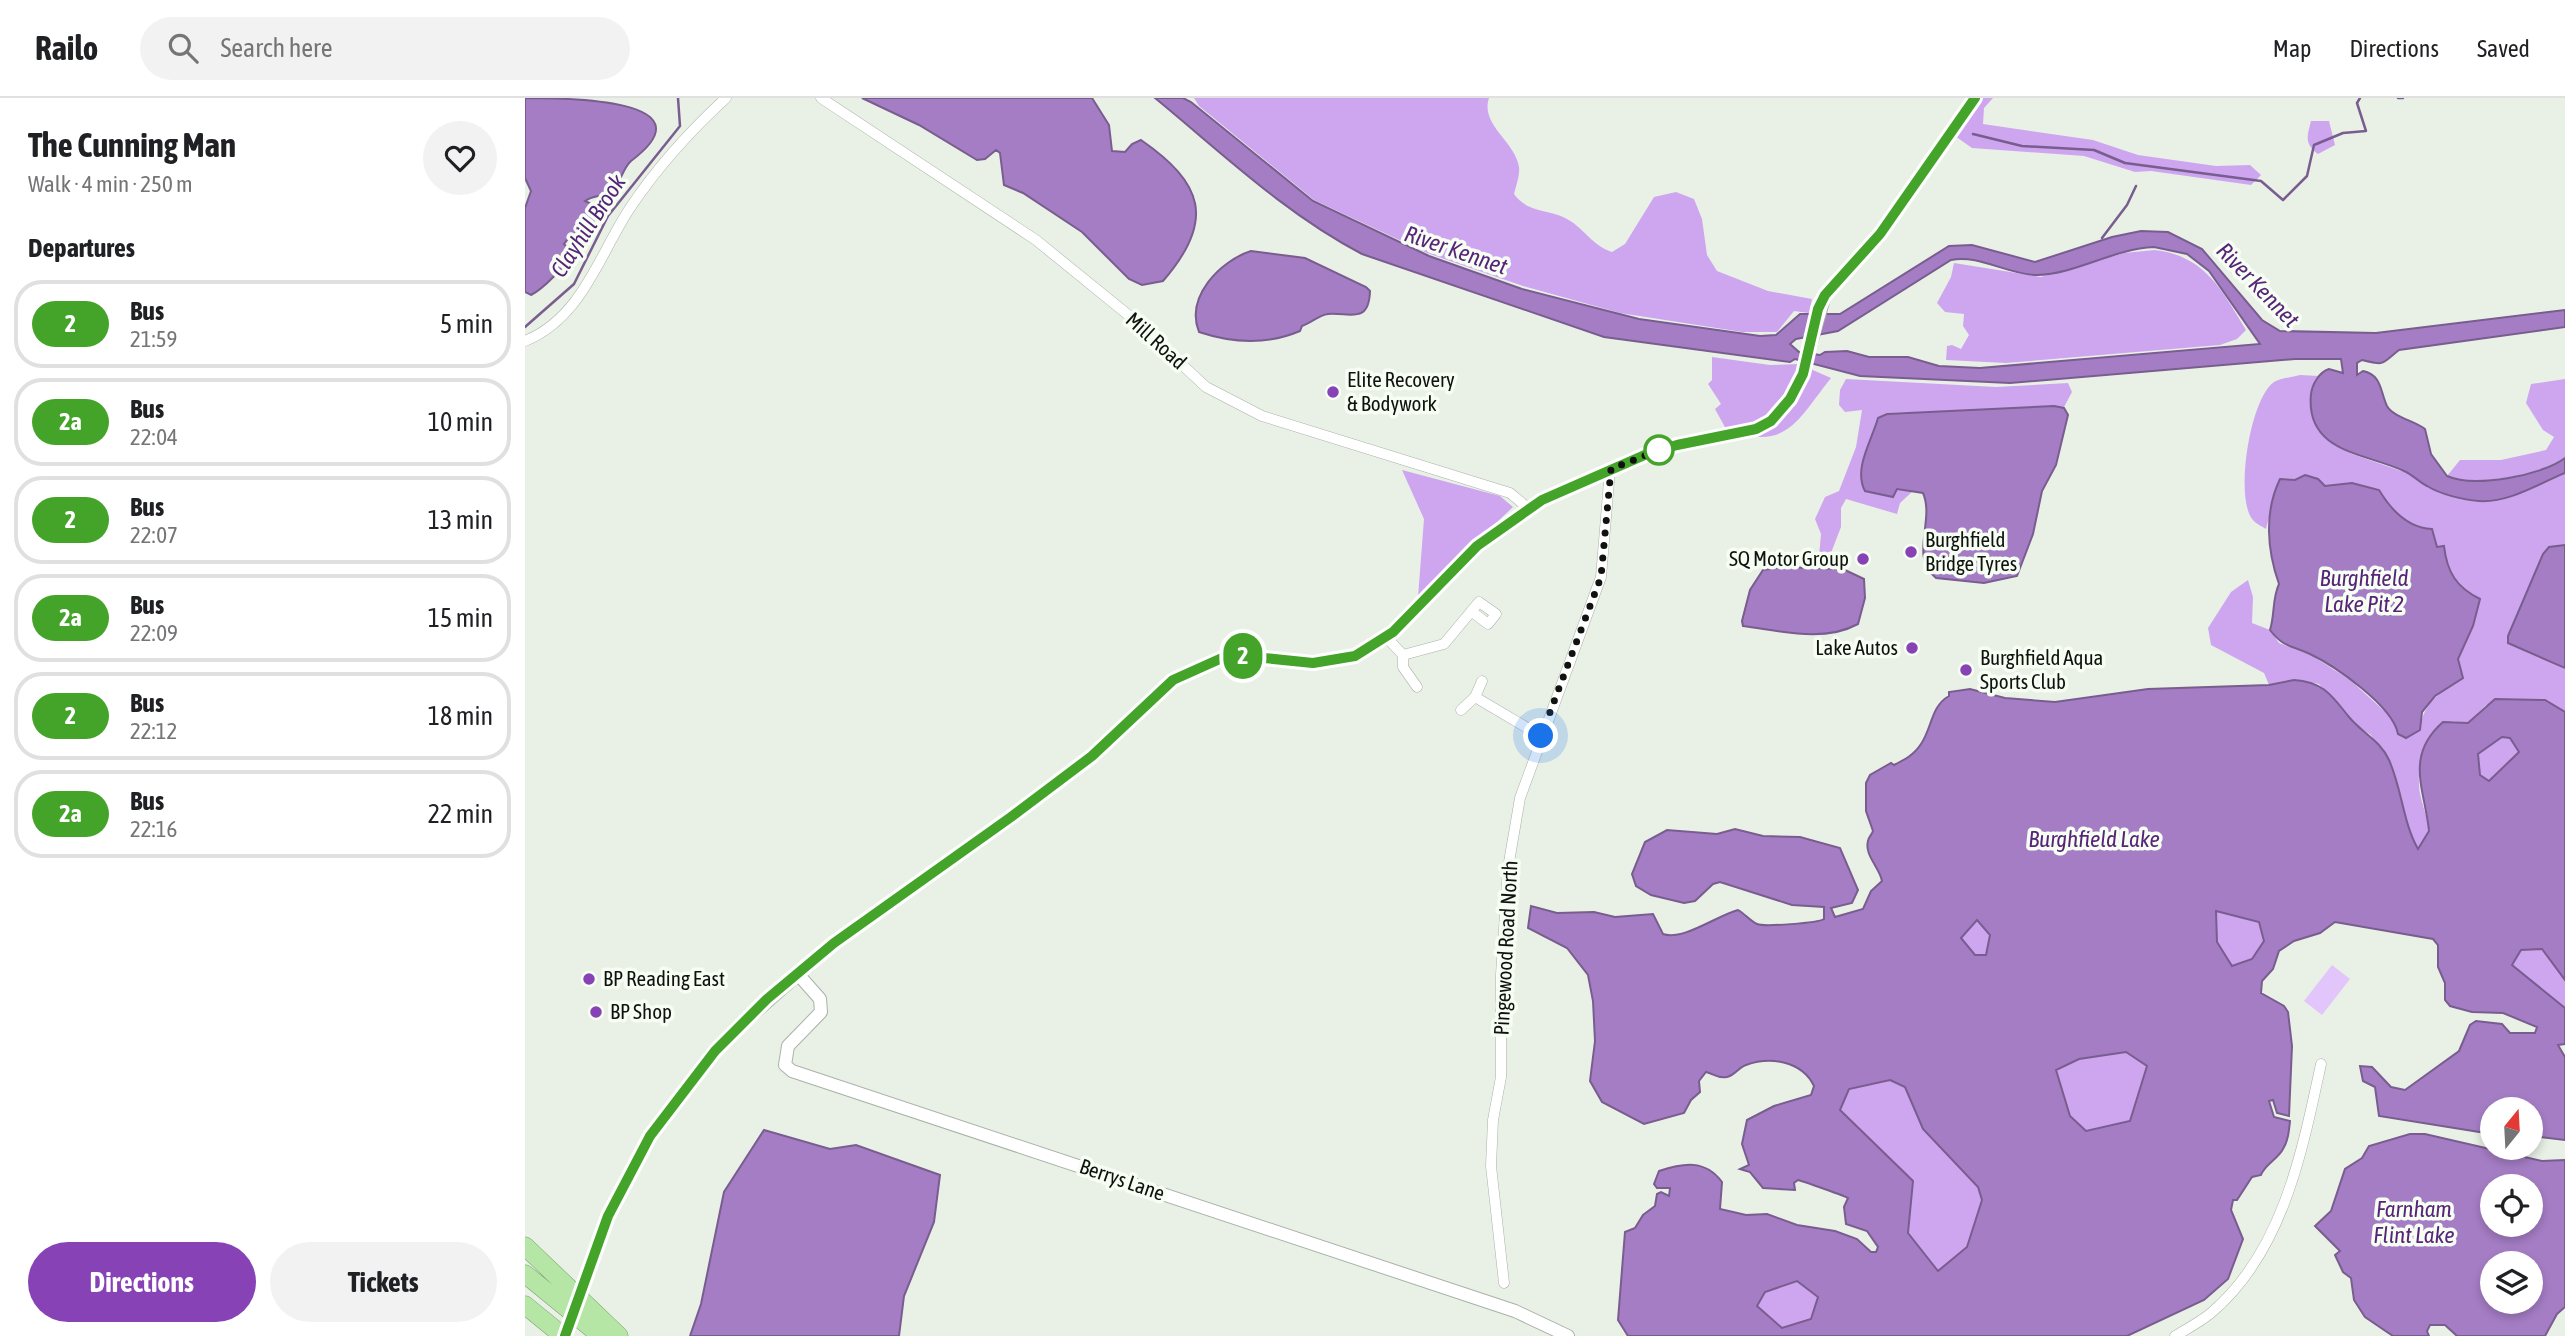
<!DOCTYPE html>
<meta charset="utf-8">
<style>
body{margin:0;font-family:"Asap Condensed",sans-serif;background:#f2f2f2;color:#202124;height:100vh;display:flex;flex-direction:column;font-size:26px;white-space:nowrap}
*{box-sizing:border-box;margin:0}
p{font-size:23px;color:#757577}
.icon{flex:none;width:38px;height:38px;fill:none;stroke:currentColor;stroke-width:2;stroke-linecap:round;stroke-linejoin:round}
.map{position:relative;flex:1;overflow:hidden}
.details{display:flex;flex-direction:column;background:#fff;width:525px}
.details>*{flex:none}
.badge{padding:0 14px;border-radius:23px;font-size:24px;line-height:46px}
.needle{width:46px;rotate:18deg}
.tools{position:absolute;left:1955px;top:999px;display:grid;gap:14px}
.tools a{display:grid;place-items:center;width:63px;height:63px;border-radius:50%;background:#fff;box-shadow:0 4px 10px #0003;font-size:35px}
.you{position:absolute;width:35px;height:35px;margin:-18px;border:5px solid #fff;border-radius:50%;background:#1a73e8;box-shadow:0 0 0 10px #1a73e833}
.map>.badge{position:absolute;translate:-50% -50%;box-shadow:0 0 0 4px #fff}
h2{padding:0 28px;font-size:26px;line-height:63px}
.round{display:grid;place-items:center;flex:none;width:74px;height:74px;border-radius:37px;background:#f2f2f2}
.overview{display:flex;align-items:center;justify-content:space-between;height:119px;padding:0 28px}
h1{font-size:33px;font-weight:700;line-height:52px}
.primary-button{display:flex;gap:14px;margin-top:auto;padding:14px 28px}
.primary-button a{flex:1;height:80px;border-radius:42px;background:#8742b6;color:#fff;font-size:28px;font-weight:700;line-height:80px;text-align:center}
.primary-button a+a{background:#f2f2f2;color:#202124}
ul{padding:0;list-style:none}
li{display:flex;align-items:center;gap:21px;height:88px;margin:0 14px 10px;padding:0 14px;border:4px solid #e0e0e0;border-radius:28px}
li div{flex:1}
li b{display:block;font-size:26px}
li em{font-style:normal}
li .badge{min-width:77px;font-weight:700;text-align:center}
header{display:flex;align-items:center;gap:42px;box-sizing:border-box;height:98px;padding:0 35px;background:#fff;border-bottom:2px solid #e0e0e0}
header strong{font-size:33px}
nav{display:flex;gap:38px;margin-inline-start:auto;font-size:24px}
.search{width:490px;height:63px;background:#f2f2f2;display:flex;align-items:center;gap:18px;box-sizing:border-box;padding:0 24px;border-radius:38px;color:#757577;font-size:26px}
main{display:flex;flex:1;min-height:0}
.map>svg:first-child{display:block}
.green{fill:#e2c5fb}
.forest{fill:#cea6f0}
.water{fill:#a57dc5;stroke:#785d8e;stroke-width:2;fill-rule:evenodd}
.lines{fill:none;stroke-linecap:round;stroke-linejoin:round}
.stream{stroke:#785d8e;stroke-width:2.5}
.minor-casing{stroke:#aab2a8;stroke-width:11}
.tertiary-casing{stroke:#aab2a8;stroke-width:14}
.motorway-casing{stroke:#7b9c71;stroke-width:19}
.minor{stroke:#fff;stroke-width:10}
.tertiary{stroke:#fff;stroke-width:12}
.motorway{stroke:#b5e6a6;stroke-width:18}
.tertiary-bridge-casing{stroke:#aab2a8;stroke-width:14;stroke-linecap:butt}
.tertiary-bridge{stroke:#fff;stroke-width:12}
.line-casing{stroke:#fff;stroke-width:16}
.line{stroke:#43a429;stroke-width:10}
.walk{stroke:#10120f;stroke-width:7;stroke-dasharray:0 12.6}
.poi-dot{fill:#8742b6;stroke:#f6fef3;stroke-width:2.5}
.stop-dot{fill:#fff;stroke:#43a429;stroke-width:3.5}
.labels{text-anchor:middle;stroke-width:7;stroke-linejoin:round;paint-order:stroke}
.street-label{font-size:21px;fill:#10120f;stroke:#f6fef3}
.poi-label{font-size:21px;fill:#10120f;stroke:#f6fef3;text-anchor:start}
.water-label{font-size:23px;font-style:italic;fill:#572479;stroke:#f6fef3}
</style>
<header>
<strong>Railo</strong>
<div class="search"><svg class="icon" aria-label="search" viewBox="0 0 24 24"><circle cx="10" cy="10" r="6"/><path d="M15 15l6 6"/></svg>Search here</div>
<nav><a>Map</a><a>Directions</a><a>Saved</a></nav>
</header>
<main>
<section class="details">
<div class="overview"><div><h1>The Cunning Man</h1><p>Walk · 4 min · 250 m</p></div><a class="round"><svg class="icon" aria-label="heart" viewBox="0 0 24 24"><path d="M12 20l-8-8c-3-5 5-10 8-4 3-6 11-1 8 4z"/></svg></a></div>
<h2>Departures</h2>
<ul>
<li><span class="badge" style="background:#43a429;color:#fff">2</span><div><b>Bus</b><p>21:59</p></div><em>5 min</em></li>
<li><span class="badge" style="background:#43a429;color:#fff">2a</span><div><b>Bus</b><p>22:04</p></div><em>10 min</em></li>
<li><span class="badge" style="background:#43a429;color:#fff">2</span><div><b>Bus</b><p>22:07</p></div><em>13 min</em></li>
<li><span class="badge" style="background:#43a429;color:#fff">2a</span><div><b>Bus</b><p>22:09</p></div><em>15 min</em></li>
<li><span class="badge" style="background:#43a429;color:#fff">2</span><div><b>Bus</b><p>22:12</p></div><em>18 min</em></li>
<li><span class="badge" style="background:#43a429;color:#fff">2a</span><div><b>Bus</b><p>22:16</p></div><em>22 min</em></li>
</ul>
<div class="primary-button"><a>Directions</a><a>Tickets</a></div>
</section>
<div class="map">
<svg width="2040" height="1238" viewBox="0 0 2040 1238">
<rect width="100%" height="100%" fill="#e9f1e6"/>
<path class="green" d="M 1807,867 L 1825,881 L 1797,917 L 1779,903 Z"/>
<path class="forest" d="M 669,0 L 964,0 C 955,27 990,43 994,69 C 995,77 991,88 989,96 C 1004,117 1028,110 1047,124 C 1062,135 1069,148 1087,154 L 1100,146 L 1129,99 L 1151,94 L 1169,101 L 1177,121 L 1182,157 L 1192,173 L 1243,193 L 1287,201 L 1284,215 L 1269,213 L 1252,234 L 1217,234 L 1095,215 L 998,188 L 902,155 L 789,102 L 674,8 Z
M 1456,0 L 1468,0 L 1459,10 L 1458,26 L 1568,42 L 1613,57 L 1691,68 L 1725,67 L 1736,77 L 1726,87 L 1626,73 L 1610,74 L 1559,58 L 1447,50 L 1430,38 Z
M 1786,23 L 1804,23 L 1810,47 L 1793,56 C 1779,45 1782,39 1786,23 Z
M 1630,152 C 1680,158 1697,192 1721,232 L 1712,241 L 1695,247 L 1481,265 L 1421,262 L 1422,248 L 1427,247 L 1436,251 L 1444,237 L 1438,228 L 1439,216 L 1420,214 L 1412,205 L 1426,179 L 1429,165 L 1516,179 L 1599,155 Z
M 1187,259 L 1245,267 L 1274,266 L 1306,280 C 1273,321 1262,355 1201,331 L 1190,311 L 1196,306 L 1183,286 L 1187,282 Z
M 1775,277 L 1794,278 L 1786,293 L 1805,343 L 1827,356 L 1882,375 L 1904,390 L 1954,403 L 1989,397 L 2040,375 L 2040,447 L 2034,447 L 1986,530 L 1983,545 L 2040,570 L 2040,614 L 2020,602 L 1961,607 L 1943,625 C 1938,625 1932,623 1927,624 C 1899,627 1893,664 1894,686 C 1894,701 1903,718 1904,733 L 1893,752 L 1875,708 L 1870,678 L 1846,637 L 1831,627 L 1794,586 L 1769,582 L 1744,587 L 1739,575 L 1686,547 L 1683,530 L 1706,494 L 1723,482 L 1728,499 L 1727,525 L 1745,532 L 1754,545 L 1786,557 L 1825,582 L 1866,619 L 1876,639 L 1881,640 L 1895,632 C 1897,610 1910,596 1930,586 L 1935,550 L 1948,528 L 1951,511 L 1946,497 L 1923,473 L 1919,449 L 1912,450 L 1907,431 C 1883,430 1866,411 1854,392 L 1827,385 L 1800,388 L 1793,381 L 1780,377 L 1775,381 L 1755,381 L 1753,384 L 1741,431 C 1738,429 1731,426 1728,422 C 1709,401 1725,300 1749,284 C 1756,280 1768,279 1775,277 Z
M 1321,281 L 1471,289 L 1543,285 L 1547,294 L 1539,309 L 1362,315 L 1353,320 C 1347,342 1328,371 1340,393 L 1368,400 L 1372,392 L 1389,392 L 1375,405 L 1372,416 L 1321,401 L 1316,410 L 1316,429 L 1304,460 L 1294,458 L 1296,436 L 1290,421 L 1300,399 L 1314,393 L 1331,349 L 1337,312 L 1320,314 L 1314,307 L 1315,292 Z
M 2040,281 L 2040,359 C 2017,377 1950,389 1922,378 L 1935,362 L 1976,362 L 2021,352 L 2029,339 L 2018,332 L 2001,305 L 2006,286 Z
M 877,372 L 975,398 L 988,409 L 893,499 L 899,421 Z
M 1978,639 L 1985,640 L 1994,654 L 1964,684 L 1955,677 L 1953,656 Z
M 1691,813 L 1734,824 L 1739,843 L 1727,861 L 1707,869 L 1692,844 Z
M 1452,822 L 1465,837 L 1462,857 L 1450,857 L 1436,840 Z
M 2017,851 L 2040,882 L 2040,910 L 1986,867 L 1996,852 Z
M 1601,954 L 1622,968 L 1605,1023 L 1561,1033 L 1545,1018 L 1531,972 L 1554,961 Z
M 1365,982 L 1380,989 L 1398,1031 L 1453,1089 L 1457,1102 L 1442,1149 L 1413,1173 L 1383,1135 L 1388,1083 L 1315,1012 L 1324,991 Z
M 1272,1183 L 1293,1199 L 1286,1221 L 1257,1230 L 1231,1209 L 1240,1194 Z"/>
<path class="water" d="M 0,0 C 39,0 190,0 106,63 C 97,71 96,86 85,94 C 77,99 68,97 60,103 L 77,111 L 55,145 L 43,141 L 39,146 L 47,155 C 42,167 18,191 6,197 L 0,194 L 0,110 L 6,93 L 0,80 Z
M 337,0 L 567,0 L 584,27 L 587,53 L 600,54 L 607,46 L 616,42 C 678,85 691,122 638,183 L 617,187 L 604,181 L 557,134 L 498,95 L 479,87 L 475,55 L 471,52 L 460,61 L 452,62 L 394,27 Z
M 630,0 L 658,0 L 666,4 L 788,103 L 904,158 L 997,191 L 1114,221 L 1235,238 L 1251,237 L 1275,216 L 1315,216 L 1424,148 L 1447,147 L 1510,164 L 1587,139 L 1616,133 L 1643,134 L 1677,151 L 1737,222 L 1755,233 L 1851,235 L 2040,212 L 2040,229 L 1874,252 C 1856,266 1861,268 1837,262 L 1832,265 L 1832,277 L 1838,273 C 1857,277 1855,293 1862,308 C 1868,319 1890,323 1900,331 L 1906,356 L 1922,378 C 1949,390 2016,378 2040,360 L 2040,375 C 2013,386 1984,405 1954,403 C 1938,402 1915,396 1902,388 C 1894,384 1888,377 1879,373 C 1841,355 1780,355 1786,296 C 1787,287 1794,274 1804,271 L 1818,275 L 1816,261 L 1770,261 L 1485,285 L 1335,278 L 1270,261 L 1265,264 L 1079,239 L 837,156 C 759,115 697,55 630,0 ZM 1629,149 L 1662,156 L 1684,173 L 1735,246 L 1455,270 L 1414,268 L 1383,259 L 1344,259 L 1322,253 L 1300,254 L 1295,257 L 1274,254 L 1265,246 L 1271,241 L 1313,233 L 1426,162 C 1454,156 1483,177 1512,177 C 1551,176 1588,151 1629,149 Z
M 726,153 L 780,160 L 841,189 L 845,193 C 844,227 824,214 803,216 C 794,217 786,225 777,228 L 775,233 C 742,247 707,245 674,234 C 660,199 695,163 726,153 Z
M 1529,308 L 1539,310 L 1543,317 L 1531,367 L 1517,393 L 1508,436 L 1492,478 L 1459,485 L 1411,480 C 1384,460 1410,422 1398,395 L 1372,391 L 1368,399 L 1340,393 C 1328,371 1347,342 1353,320 L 1362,316 Z
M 1780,377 L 1793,381 L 1800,388 L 1827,385 L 1854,392 C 1866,412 1883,430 1907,431 L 1912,449 L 1919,448 C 1922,474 1931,489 1955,501 L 1948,528 L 1933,561 L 1938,580 L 1910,598 L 1897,614 L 1895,632 L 1881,640 L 1873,636 C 1868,608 1810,568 1785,556 C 1765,547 1758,549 1745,532 C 1750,516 1747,501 1754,486 C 1742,452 1739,414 1755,381 L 1770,382 Z
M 2040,447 L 2040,570 L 1983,545 L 1983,538 L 2018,456 L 2024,449 Z
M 1256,469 L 1318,471 L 1339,481 L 1340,500 L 1333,526 C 1298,545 1256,533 1218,528 L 1217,523 L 1225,492 L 1238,472 Z
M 1769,582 C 1799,584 1807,598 1824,619 C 1837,635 1855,642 1864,662 C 1877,691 1878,725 1893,751 L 1904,733 C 1900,692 1879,658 1918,624 L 1943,625 L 1970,601 L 2020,602 L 2040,614 L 2040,882 L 2017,851 L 1996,852 L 1987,867 L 2040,910 L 2040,946 L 2033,947 L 2040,959 L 2040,1042 L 2006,1038 L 2006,1012 L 1967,1012 L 1967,1036 L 1854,1018 L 1850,989 L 1838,983 L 1835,968 L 1847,969 L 1866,989 L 1880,992 L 1934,953 L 1945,927 L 1951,923 L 1977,926 L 1985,935 L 2010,935 L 2012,929 L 1978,915 L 1947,914 L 1925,908 L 1920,902 L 1920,885 L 1913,869 L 1913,847 L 1908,841 L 1810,824 L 1795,835 L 1769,843 L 1754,853 L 1748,871 L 1737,883 L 1736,895 L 1759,908 L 1763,914 L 1767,948 L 1764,1018 L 1752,1015 L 1748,1002 L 1744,1003 L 1749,1019 L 1765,1023 C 1764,1033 1763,1043 1758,1051 C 1753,1061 1739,1067 1736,1077 L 1727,1079 L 1712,1102 L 1708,1102 L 1706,1112 L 1718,1141 L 1703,1181 L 1679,1202 L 1602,1238 L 1103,1238 L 1093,1222 L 1100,1134 L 1110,1130 L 1118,1117 L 1130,1108 L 1132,1096 L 1136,1094 L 1144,1098 L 1145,1090 L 1132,1090 L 1129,1086 L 1134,1073 C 1158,1065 1180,1061 1197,1084 L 1195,1111 L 1221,1117 L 1242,1116 L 1272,1127 L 1310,1133 L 1332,1141 L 1346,1154 L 1351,1154 L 1353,1149 L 1342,1133 L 1321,1126 L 1319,1109 L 1323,1100 C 1320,1098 1280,1084 1273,1082 L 1269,1085 L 1270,1092 L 1238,1090 L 1225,1074 L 1215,1071 L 1224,1067 L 1217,1046 L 1222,1022 L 1249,1008 L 1286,997 L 1289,988 C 1277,963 1245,958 1221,967 C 1213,970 1210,977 1202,979 C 1193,981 1189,976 1181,974 L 1174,983 L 1175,994 L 1166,1002 L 1159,1015 L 1119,1026 L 1077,1004 L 1065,983 L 1070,943 L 1068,903 L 1063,877 L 1042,850 L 1003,830 L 1006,808 L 1032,815 L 1069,814 L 1090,819 L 1128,816 L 1138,836 C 1158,843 1191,818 1213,812 C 1220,816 1225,823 1232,826 C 1239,829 1293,825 1299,821 L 1299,809 L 1267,807 L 1195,784 L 1188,786 L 1170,803 L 1159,805 L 1126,797 L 1111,788 L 1107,776 L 1120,744 L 1142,732 L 1192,736 L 1210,731 L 1238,738 L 1275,739 L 1315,750 L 1333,792 L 1327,805 L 1306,810 L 1310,819 L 1338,811 L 1346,793 L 1357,783 C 1355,770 1339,757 1343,743 C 1343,739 1347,737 1348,733 L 1341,713 L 1341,685 L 1345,677 L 1366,665 L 1369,667 C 1379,662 1389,657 1396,646 C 1407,630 1406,608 1424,598 L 1424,594 L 1445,591 L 1480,600 L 1530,604 L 1623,591 L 1744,587 ZM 1977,639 L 1985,640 L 1994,654 L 1964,683 L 1955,677 L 1953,656 ZM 1691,813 L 1734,824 L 1739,843 L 1727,861 L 1707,868 L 1692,844 ZM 1452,822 L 1465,837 L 1461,857 L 1450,857 L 1436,840 ZM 1601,954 L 1622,968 L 1605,1023 L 1561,1033 L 1545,1018 L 1531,972 L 1554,961 ZM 1365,982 L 1380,989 L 1398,1031 L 1453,1089 L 1457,1102 L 1442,1149 L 1413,1173 L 1383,1135 L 1388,1083 L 1315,1012 L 1324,991 ZM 1272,1183 L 1293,1199 L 1286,1221 L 1257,1230 L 1232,1208 L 1240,1194 Z
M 239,1032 L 305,1051 L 331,1047 L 415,1077 L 409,1124 L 379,1198 L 374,1238 L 165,1238 L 176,1206 L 199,1094 Z
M 1885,1036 L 1900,1036 L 2017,1063 L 2040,1062 L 2040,1209 L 2032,1216 L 2020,1238 L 1932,1238 L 1920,1227 L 1905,1227 L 1902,1233 L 1904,1238 L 1868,1238 L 1840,1219 L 1829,1202 L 1826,1180 L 1818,1174 L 1810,1157 L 1815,1153 L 1790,1128 L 1806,1113 L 1820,1071 L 1837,1060 L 1844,1048 ZM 1967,1088 L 2006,1088 L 2006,1127 L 1967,1127 ZM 1967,1166 L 2006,1166 L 2006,1204 L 1967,1204 Z"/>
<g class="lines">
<path class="stream" d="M 1873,0 L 1878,0
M 1448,36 L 1497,48 L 1569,52 L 1600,65 L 1736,83 L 1758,102 L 1782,78 L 1789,47 L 1818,35 L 1841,33 L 1832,5 L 1835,0
M 1577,140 L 1602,107 L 1611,88
M 0,229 L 49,186 L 83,118 L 155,28 L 153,0"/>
<g class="minor-casing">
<path id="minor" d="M 296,0 L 511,142 L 607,220 L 681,289 L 737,318 L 985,395 L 1003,410
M 0,243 C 57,220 74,157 105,110 C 133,68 164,34 201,0
M 862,540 L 878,557 L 878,569 L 892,589
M 878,557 L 919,546 L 954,504 L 971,516 L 963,526 L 946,513
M 957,583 L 950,599 L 1016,638
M 936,612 L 950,599
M 979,1185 L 966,1068 L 968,1022 L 976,979 L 976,877 L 983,770 L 995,700 L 1076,479 L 1085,371
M 1650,1238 C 1662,1231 1675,1224 1686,1215 C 1758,1154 1777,1054 1796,966"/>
</g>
<g class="tertiary-casing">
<path id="tertiary" d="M 272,875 L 295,901 L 296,914 L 263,948 L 260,967 L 267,973 L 990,1213 L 1043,1238
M 66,1164 L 83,1118 L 125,1038 L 189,953 L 212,930 L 309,845 L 487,719 L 567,658 L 648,582 L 697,560 L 719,558 L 788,565 L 830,558 L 868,534 L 952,448 L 1017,402 L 1122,356 L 1152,347 L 1231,331 L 1246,323 L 1274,286 L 1300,197 L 1355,136 L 1450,0"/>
</g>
<g class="motorway-casing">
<path id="motorway" d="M 0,1148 L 94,1238
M 0,1176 L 76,1238
M 0,1207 L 38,1238"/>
</g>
<use href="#minor" class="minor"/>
<use href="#tertiary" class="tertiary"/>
<use href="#motorway" class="motorway"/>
<g class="tertiary-bridge-casing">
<path id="tertiary-bridge" d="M 40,1238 L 66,1164"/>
</g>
<use href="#tertiary-bridge" class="tertiary-bridge"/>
</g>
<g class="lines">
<g class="line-casing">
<path id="line" d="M 40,1238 L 83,1118 L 125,1038 L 190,953 L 242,901 L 309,845 L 486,719 L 567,658 L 648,582 L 697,560 L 719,558 L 788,565 L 830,558 L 868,534 L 952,448 L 1017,402 L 1122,356 L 1152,347 L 1231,331 L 1246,323 L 1265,301 L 1278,276 L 1293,211 L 1300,197 L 1355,136 L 1450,0"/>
</g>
<use href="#line" class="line"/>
<path class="walk" d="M 1016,638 L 1076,479 L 1086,371 L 1134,352"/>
</g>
<g class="poi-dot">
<circle cx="808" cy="294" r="7"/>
<circle cx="1386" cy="454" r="7"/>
<circle cx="1338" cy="461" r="7"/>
<circle cx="1387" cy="550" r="7"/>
<circle cx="1441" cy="572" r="7"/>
<circle cx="64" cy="881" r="7"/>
<circle cx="71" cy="914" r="7"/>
</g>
<circle class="stop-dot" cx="1134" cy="352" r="14"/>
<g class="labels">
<g class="street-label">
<text transform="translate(631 243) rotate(42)" y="7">Mill Road</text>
<text transform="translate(981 850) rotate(-87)" y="7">Pingewood Road North</text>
<text transform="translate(597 1082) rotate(19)" y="7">Berrys Lane</text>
</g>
<g class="poi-label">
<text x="822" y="289">Elite Recovery<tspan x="822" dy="24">&amp; Bodywork</tspan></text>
<text x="1400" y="449">Burghfield<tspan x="1400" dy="24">Bridge Tyres</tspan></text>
<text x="1324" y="468" text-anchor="end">SQ Motor Group</text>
<text x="1373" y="557" text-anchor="end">Lake Autos</text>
<text x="1455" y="567">Burghfield Aqua<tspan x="1455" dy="24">Sports Club</tspan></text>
<text x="78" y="888">BP Reading East</text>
<text x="85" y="921">BP Shop</text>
</g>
<g class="water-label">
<text transform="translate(63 128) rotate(-57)" y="8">Clayhill Brook</text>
<text transform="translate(931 152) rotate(19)" y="8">River Kennet</text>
<text transform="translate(1733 187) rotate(46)" y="8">River Kennet</text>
<text x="1839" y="488">Burghfield<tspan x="1839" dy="26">Lake Pit 2</tspan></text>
<text x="1569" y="749">Burghfield Lake</text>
<text x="1889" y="1119">Farnham<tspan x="1889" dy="26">Flint Lake</tspan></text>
</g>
</g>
</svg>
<div class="tools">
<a><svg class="needle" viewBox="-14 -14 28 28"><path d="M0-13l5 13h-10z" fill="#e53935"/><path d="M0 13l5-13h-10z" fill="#757577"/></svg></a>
<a><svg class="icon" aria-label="locate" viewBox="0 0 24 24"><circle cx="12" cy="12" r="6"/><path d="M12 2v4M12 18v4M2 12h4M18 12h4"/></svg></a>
<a><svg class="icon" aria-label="layers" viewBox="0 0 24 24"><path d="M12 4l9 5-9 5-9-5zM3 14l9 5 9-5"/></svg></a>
</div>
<div class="you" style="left:1016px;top:638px"></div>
<b class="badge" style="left:718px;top:558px;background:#43a429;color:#fff">2</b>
</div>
</main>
